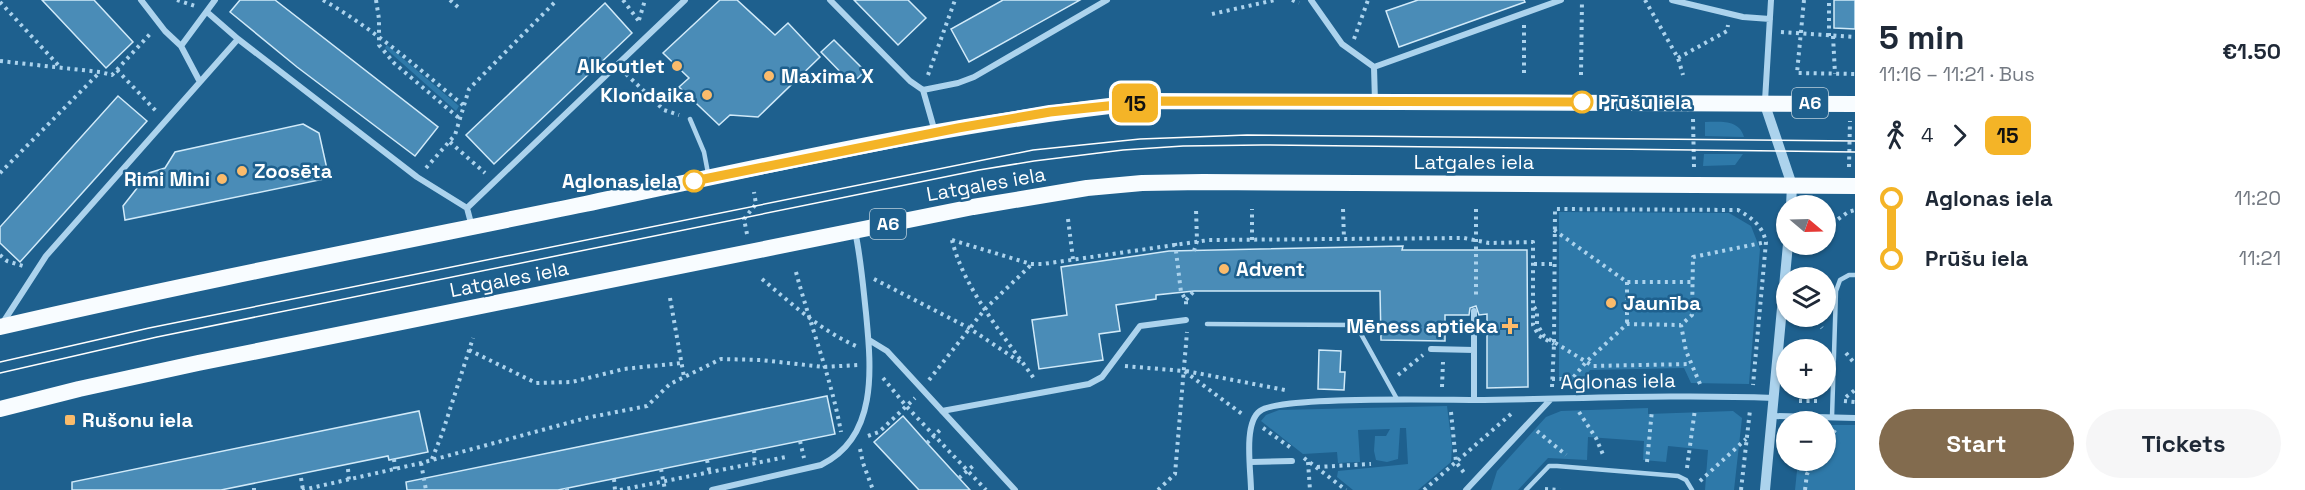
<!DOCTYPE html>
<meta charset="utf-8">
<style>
body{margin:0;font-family:"Space Grotesk",sans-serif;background:#f6f6f7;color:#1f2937;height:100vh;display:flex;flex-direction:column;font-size:22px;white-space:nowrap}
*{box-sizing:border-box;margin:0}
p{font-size:20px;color:#747a83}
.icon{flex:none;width:33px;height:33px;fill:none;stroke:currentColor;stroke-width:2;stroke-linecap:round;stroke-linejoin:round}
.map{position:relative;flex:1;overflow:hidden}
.sheet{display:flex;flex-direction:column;background:#fff;width:450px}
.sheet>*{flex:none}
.badge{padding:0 12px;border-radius:9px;font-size:21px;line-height:39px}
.needle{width:39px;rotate:109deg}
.controls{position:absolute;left:1776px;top:195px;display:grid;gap:12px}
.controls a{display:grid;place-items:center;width:60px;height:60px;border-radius:50%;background:#fff;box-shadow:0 2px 4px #0004;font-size:30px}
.map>.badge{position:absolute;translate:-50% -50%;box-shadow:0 0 0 3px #fff}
.legs{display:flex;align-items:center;gap:9px;height:66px;padding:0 24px;font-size:20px}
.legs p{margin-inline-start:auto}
.overview{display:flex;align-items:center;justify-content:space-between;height:102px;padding:0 24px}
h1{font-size:33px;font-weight:600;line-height:45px}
.button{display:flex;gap:12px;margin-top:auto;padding:12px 24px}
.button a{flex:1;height:69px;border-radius:36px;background:#826b4e;color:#fff;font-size:24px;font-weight:600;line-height:69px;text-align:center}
.button a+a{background:#f6f6f7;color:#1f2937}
ul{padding:0 24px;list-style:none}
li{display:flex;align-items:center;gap:21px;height:60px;font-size:22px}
li i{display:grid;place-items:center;width:9px;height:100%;margin:0 8px;background:currentColor}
li i::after{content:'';width:15px;height:15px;margin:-8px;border:4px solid;border-radius:50%;background:#fff}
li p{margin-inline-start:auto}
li:first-child i{background:linear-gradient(#0000 50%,currentColor 0)}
li:last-child i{background:linear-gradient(currentColor 50%,#0000 0)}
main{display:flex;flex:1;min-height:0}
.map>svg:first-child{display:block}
.green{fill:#2e79a9}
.building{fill:#4a8cb7;stroke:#d1eaf9;stroke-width:1.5}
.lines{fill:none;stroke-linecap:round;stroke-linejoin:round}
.path{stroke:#acd3ed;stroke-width:4;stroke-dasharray:3 4.5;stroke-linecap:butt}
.service{stroke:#acd3ed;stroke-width:4.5}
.minor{stroke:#acd3ed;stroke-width:6}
.tertiary{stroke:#acd3ed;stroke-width:10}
.trunk{stroke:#f8fcff;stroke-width:16}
.tram{stroke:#fff;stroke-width:1.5}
.line-1-casing{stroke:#fff;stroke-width:14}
.line-1{stroke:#f4b427;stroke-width:9}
.poi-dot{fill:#fbbb6b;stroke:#1e608e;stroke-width:2}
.stop-1-dot{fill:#fff;stroke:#f4b427;stroke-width:3}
.labels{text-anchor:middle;stroke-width:5;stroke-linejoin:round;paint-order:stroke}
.shield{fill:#1e608e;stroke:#bccfdd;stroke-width:1.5}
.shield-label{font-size:18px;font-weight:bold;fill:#fff}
.poi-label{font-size:20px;font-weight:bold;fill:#fff;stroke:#1e608e;text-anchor:start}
.stop-label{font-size:20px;font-weight:bold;fill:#fff;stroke:#1e608e;text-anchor:start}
.street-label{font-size:20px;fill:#fff;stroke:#1e608e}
</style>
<main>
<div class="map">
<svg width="1855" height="490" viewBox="0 0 1855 490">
<rect width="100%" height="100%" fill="#1e608e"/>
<path class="green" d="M 387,45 L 459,106 L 456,111 L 385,48 Z
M 1705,122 C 1720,122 1739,119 1744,137 L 1705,136 Z
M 1704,154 L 1743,154 L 1735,165 L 1703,166 Z
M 1559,212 L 1729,213 L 1751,226 L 1760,249 L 1749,384 L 1691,383 L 1684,368 L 1590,370 L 1581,382 L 1559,381 Z
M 1447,406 L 1452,446 L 1451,462 L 1418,490 L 1353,490 L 1337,477 L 1338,471 L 1408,464 L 1406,428 L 1400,428 L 1398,459 L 1387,462 L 1376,460 L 1374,451 L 1375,436 L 1386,436 L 1390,429 L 1358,430 L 1360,462 L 1338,463 L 1337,452 L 1303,454 L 1261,421 L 1266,415 L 1279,410 Z
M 1648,408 L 1648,414 L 1733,411 L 1742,418 L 1734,490 L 1705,490 L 1708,450 L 1668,446 L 1666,462 L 1643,460 L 1644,441 L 1588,437 L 1587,460 L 1548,458 L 1518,490 L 1491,490 L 1497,471 L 1546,417 L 1561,411 Z
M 1826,425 L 1855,425 L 1855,490 L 1795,490 L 1798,461 L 1826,460 Z"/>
<path class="building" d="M 42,0 L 94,0 L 133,42 L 106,68 Z
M 240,0 L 275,0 L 438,127 L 415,156 L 297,67 L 230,12 Z
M 720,0 L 737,0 L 775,35 L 788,23 L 820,57 L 758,117 L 730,115 L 719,125 L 679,87 L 689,78 L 663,53 Z
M 854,0 L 908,0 L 926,18 L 898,45 Z
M 1003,0 L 1080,0 L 969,62 L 951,29 Z
M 1418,0 L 1524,0 L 1525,2 L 1399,47 L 1386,11 Z
M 1834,0 L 1855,0 L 1855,29 L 1834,28 Z
M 605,3 L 632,33 L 494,164 L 466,135 Z
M 834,40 L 865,71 L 852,84 L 821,52 Z
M 118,96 L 147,121 L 20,262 L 0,243 L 0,227 Z
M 303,124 L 319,133 L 329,178 L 125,220 L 123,206 L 149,173 L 165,168 L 175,152 Z
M 1403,246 L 1402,250 L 1527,250 L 1528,387 L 1487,388 L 1487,314 L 1479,315 L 1476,306 L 1470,308 L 1469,315 L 1445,315 L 1445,341 L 1381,340 L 1380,291 L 1194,291 L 1156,295 L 1156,299 L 1116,305 L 1120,331 L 1099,334 L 1103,360 L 1039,369 L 1032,320 L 1067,315 L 1061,267 L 1169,251 Z
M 1319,350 L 1341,351 L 1340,372 L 1345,372 L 1344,390 L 1318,389 Z
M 827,396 L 835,434 L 558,490 L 407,490 L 406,482 Z
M 419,411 L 428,452 L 389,460 L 388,456 L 221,490 L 72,490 L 72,482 Z
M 903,416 L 927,443 L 970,490 L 919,490 L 874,442 Z"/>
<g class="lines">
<path class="path" d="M 177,0 L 195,6
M 323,0 C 374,29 418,68 463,105
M 376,0 L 379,19 L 379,45 L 394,63 L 460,119
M 450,0 L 458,7
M 623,0 L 641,24
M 1292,0 L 1299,3
M 1645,0 L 1678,58 L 1683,75
M 1804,0 L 1797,73 L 1855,74
M 0,2 L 60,67
M 1212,14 L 1275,0
M 639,20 L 645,0
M 1524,25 L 1524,73
M 1781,32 L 1855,37
M 1829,36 L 1829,0
M 1833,36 L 1835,74
M 1354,39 L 1368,0
M 1678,58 L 1727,31 L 1728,25
M 0,61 L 100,72 L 112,75 L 150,34
M 117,70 L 157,112
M 626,74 L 664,110 L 679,115
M 928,75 L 955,0
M 1581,75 L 1582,0
M 1693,119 L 1694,167
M 450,142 L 485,173
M 1849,167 L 1850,121
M 426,168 L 455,135 L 469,89 L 557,0
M 0,173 L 100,72
M 1343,209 L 1344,239
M 1476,209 L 1476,299
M 1068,219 L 1073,259
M 1826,228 L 1848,212 L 1855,210
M 1554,230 L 1627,282 L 1692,282
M 747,234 L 744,219 L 756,204 L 754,192
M 952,240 L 1031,264 L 1043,264 L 1209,240 L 1464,238 L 1489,243 L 1533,242 L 1533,325 L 1539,336 L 1554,344
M 952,240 C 964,290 1006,338 1035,380
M 1252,240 L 1252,209
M 1175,243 L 1181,292 L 1186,300 L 1186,307
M 1194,251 L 1197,241 L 1196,209
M 0,255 L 7,261 L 23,266
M 1534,264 L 1554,264
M 796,272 C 810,325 831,377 841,432
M 762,279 C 792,304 820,330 856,346
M 874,279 L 969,328 L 1023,364
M 1627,282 L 1627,324
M 670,298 L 684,377
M 1186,300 L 1194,291
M 1534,307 L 1537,311 L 1537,324 L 1544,336 L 1593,366 L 1691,364
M 1812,316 L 1822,328
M 469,350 L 536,383 L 572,382 L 624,369 L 681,363
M 1846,353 L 1855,364
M 1125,366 L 1184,371 L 1242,414
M 1186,371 L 1285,390
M 1398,375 L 1423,355
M 883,378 L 907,407 L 986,490
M 1552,379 L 1572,379 L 1586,362 L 1627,324 L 1681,325
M 929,380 L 985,309 L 1031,265
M 1700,384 L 1686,351 L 1681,325 L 1692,315 L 1693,257 L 1766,242
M 1442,387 L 1443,362
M 1552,387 L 1554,344 L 1555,209 L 1738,210 C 1752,218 1762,225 1766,242 L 1753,385
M 1846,397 L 1855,390
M 1799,401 L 1821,401
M 1844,401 L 1855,402
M 1451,412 L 1456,462 L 1465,474
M 1579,412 L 1596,438 L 1604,457
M 1263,428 L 1291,448
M 1537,431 L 1566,455
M 868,436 L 879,432 L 915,398
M 800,441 L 804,458
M 927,443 L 941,429
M 1826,445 L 1835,430
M 860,449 L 863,463 L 873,490
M 754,450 L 755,465
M 1304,458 L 1346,490
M 394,459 L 395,469
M 432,459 L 442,434 L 473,338
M 707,460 L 710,474
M 1308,462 L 1310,490
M 1647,462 L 1652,410
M 421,463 L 426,490
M 1317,467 L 1371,464
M 1687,468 L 1695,409
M 348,469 L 349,481
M 661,469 L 665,490
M 301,478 L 303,490
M 959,478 L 974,465
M 614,479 L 615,490
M 1700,481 L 1746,439
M 254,488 L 254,490
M 567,488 L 567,490
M 1545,489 L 1560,490
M 302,490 L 421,463 L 586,418 L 647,406 L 670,384 L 721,359 L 761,360 L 824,367 L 858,365
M 620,490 L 786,457
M 1158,490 L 1175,474 L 1187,332
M 1424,490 L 1512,413
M 1741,490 L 1750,410
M 1805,490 L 1807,474 L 1815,460"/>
<path class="service" d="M 690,119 L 704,152 L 708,173
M 1207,324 L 1356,325 L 1397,399
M 1832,417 L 1836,291 L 1840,280 L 1849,275 L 1855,275
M 1526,490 L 1549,466 L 1557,466 L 1678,476 L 1686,480 L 1692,490"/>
<path class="minor" d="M 141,0 L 165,31 L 181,46
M 830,0 L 910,81 L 923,90 L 935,132
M 1311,0 L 1342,44 L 1374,67 L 1375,102
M 1672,0 L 1743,17 L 1770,19
M 207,12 L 238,39 L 417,177 L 467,208 L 472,227
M 1374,67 L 1561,0
M 200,82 L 238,39
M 923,90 L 958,83 L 974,77 L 1107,0
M 1765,101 L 1771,0
M 467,208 L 685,0
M 2,324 L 46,256 L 200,82 L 181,46 L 215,0
M 869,340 L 887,351 L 1015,490
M 1431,349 L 1474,350
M 1474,400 L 1474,311
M 942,411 L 1089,384 L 1102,377 L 1140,326 L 1186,320
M 1773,416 L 1855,418
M 1251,462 L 1292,461
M 712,490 L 821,465 C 879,437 871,366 866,313 C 863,286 861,259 855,231
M 1251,490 C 1251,471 1243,423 1260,411 C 1280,396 1439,400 1473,400 C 1574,399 1674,394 1774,398
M 1466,490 L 1551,399"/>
<path class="tertiary" d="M 1764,102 L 1792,185 L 1791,206
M 1765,490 L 1788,244"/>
<path class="trunk" d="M 0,327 C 194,282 390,244 585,204 C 774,164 963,120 1155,101 L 1855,104
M 0,409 L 79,389 L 198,363 L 973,207 L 1087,188 L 1142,183 L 1203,182 L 1855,186"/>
<path class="tram" d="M 0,362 L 149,328 L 1033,150 L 1140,139 L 1247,135 L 1855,141
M 0,373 L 157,337 L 979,170 L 1034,161 L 1123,150 L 1183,146 L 1262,145 L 1855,152"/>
</g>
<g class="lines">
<g class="line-1-casing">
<path id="line-1" d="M 694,181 L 958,128 L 1050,112 L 1155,101 L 1582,102"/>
</g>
<use href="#line-1" class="line-1"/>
</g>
<g class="poi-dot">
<circle cx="677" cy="66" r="6"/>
<circle cx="769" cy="76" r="6"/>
<circle cx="707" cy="95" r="6"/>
<circle cx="242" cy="171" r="6"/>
<circle cx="222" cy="179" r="6"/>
<circle cx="1224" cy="269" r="6"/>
<circle cx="1611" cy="303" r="6"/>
<path d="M1507 317h6v6h6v6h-6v6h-6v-6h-6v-6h6z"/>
<rect x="64" y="414" width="12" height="12" rx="3"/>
</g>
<g class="stop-1-dot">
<circle cx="1582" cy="102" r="10"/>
<circle cx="694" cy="181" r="10"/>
</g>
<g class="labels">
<g class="shield">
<rect x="1792" y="88" width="36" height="30" rx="4.5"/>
<rect x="870" y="209" width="36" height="30" rx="4.5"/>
</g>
<g class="shield-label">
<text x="1810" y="109">A6</text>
<text x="888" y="230">A6</text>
</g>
<g class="poi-label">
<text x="665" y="73" text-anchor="end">Alkoutlet</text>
<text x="781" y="83">Maxima X</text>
<text x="695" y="102" text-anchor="end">Klondaika</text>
<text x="254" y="178">Zoosēta</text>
<text x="210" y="186" text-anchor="end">Rimi Mini</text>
<text x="1236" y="276">Advent</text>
<text x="1623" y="310">Jaunība</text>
<text x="1498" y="333" text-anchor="end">Mēness aptieka</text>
<text x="82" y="427">Rušonu iela</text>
</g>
<g class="stop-label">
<text x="1598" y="109">Prūšu iela</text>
<text x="678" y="188" text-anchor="end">Aglonas iela</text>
</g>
<g class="street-label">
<text x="1474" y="169">Latgales iela</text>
<text transform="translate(986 184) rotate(-10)" y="7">Latgales iela</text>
<text transform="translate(509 279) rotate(-11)" y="7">Latgales iela</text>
<text transform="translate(1618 381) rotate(-1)" y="7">Aglonas iela</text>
</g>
</g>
</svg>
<div class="controls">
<a><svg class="needle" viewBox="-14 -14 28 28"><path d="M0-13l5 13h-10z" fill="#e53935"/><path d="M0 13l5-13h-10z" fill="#747a83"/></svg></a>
<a><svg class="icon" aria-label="layers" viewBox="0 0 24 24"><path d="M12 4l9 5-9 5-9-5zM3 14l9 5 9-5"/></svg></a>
<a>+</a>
<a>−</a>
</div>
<b class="badge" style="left:1135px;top:103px;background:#f4b427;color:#111">15</b>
</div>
<section class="sheet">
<div class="overview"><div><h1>5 min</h1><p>11:16 – 11:21 · Bus</p></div><b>€1.50</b></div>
<div class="legs"><svg class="icon" aria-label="walk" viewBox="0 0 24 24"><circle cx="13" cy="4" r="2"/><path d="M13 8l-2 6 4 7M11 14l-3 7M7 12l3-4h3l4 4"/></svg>4<svg class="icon" aria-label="forward" viewBox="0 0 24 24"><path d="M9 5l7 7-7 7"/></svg><b class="badge" style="background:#f4b427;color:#111">15</b></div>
<ul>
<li><i style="color:#f4b427"></i><b>Aglonas iela</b><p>11:20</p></li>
<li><i style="color:#f4b427"></i><b>Prūšu iela</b><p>11:21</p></li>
</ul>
<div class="button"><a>Start</a><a>Tickets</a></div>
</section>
</main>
